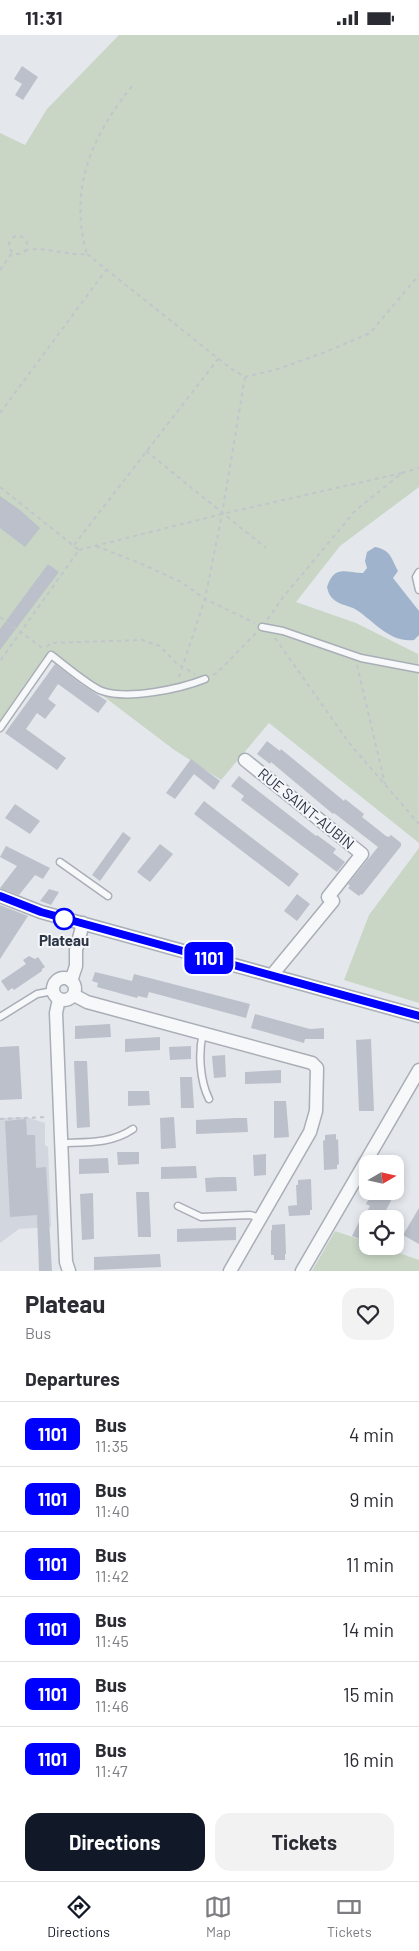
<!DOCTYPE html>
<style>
body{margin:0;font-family:Barlow,sans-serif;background:#f2f2f3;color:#2b2b33;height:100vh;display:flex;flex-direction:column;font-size:19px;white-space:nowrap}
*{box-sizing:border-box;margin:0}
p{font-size:16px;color:#7c7c81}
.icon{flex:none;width:28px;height:28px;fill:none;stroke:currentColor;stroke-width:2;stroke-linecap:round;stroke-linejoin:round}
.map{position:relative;height:1236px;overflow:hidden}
.details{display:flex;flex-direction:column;background:#fff;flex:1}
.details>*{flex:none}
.badge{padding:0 10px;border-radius:8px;font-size:18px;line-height:32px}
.needle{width:32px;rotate:81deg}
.fabs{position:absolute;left:359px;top:1120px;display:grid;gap:10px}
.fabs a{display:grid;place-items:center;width:45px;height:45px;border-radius:10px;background:#fff;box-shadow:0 2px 8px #0003;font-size:25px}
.map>.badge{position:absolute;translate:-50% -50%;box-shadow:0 0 0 2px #fff}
h2{padding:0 25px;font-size:19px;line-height:45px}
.round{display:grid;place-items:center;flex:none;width:52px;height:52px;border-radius:15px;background:#f2f2f3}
.summary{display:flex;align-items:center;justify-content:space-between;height:85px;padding:0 25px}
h1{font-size:24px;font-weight:700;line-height:38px}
.action{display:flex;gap:10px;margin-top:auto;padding:10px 25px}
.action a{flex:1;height:58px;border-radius:15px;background:#111827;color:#fff;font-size:20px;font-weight:700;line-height:58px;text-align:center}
.action a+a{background:#f2f2f3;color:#2b2b33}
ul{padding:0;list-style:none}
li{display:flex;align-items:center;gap:15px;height:65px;padding:0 25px;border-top:1px solid #e1e1e2}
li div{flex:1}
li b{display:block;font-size:19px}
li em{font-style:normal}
li .badge{min-width:55px;font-weight:700;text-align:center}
.status{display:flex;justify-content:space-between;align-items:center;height:35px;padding:0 25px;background:#fff;direction:ltr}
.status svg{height:14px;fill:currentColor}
.tab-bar{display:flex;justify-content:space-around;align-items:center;height:70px;border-top:1px solid #e1e1e2;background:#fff;font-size:14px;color:#7c7c81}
.tab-bar a{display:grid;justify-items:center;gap:2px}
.tab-bar .current{color:#111827}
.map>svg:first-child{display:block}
.built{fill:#d2d6de}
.green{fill:#c9d6c5}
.water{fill:#9fb4cc}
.building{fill:#bbc0ca}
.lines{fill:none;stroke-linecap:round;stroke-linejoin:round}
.service-casing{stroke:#a9aeb7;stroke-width:9}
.minor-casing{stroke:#a9aeb7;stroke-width:15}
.path{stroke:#c2c5cb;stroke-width:2;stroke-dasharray:4 4;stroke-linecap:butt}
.service{stroke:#f7f8fa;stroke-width:6}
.minor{stroke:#f7f8fa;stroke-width:12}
.line-casing{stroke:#fff;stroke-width:11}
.line{stroke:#00f;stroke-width:8}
.stop-dot{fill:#fff;stroke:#00f;stroke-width:2.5}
.labels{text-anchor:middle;stroke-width:4;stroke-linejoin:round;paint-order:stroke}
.street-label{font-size:15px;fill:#2b3445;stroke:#f4f6f9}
.stop-label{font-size:15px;font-weight:bold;fill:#2b3445;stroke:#f4f6f9}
</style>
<div class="status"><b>11:31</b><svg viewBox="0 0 49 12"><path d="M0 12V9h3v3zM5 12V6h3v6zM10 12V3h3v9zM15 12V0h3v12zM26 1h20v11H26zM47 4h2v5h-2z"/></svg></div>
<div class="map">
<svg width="419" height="1236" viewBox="0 0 419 1236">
<rect width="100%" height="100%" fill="#e4e7ec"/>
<path class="built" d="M 26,1082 L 45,1088 L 45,1110 L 48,1112 L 51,1192 L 19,1194 L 0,1208 L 0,1083 Z"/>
<path class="green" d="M 119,0 L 419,0 L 419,452 L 340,511 L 296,567 L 356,588 L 418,619 L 419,808 L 269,688 L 221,745 L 173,714 L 53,623 L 3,696 L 0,694 L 0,98 L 25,110 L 47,74 Z
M 419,813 L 419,968 L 344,945 L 369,880 Z
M 335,1196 L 367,1207 L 368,1211 L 379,1211 L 419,1225 L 419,1236 L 312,1236 Z"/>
<path class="water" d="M 375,512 C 391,515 391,523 398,536 L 393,543 L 419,576 L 419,600 L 414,605 C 388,608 373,584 353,573 C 345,570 338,569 332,563 C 329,560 328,556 327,552 C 335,529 345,538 363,538 L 367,533 L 365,526 L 367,517 Z"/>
<path class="building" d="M 22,31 L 38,42 L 23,65 L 15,60 L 22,49 L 14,44 Z
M 0,461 L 20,475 L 40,493 L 25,512 L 0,493 Z
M 48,529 L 59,537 L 0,615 L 0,594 Z
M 55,629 L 81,649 L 107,666 L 98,678 L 58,649 L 48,664 L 56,670 L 45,684 L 37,678 L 26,694 L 66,723 L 57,735 L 5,698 Z
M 267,706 L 280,716 L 281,714 L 344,766 L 345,764 L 364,779 L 362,782 L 386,801 L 389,802 L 391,800 L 401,808 L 401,811 L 362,860 L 361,859 L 359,861 L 348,853 L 350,851 L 348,849 L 378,812 L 334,778 L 333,779 L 271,727 L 270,729 L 257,719 Z
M 191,724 L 220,746 L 214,755 L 194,739 L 175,764 L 166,758 Z
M 239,741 L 316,801 L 317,800 L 336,814 L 333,818 L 345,827 L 337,837 L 241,765 L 244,761 L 231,751 Z
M 204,766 L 299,839 L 289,852 L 194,779 Z
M 15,769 L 40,786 L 30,799 L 5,783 Z
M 123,797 L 131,803 L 100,846 L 92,840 Z
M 160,809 L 173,819 L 150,847 L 137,837 Z
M 6,811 L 50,833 L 43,844 L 35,840 L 19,860 L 0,853 L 17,831 L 0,822 Z
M 49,854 L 59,857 L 51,870 L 40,866 Z
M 297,859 L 310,869 L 297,886 L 284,876 Z
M 0,870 L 28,881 L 0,924 Z
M 29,921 L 35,924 L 38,922 L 45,932 L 42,934 L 42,936 L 14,955 L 12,953 L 8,956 L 1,946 L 26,929 L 23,925 Z
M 95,937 L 132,946 L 134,939 L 250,969 L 246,983 L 149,957 L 147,963 L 138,961 L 137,963 L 97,952 L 98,948 L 92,946 Z
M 255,979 L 310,994 L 324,993 L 324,1004 L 305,1004 L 304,1008 L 251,993 Z
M 110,989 L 111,1002 L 75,1004 L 75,991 Z
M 160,1002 L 160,1015 L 125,1017 L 125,1004 Z
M 371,1004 L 374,1076 L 359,1076 L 356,1005 Z
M 19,1011 L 22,1064 L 0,1065 L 0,1012 Z
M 191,1011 L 191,1024 L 170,1025 L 169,1012 Z
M 225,1020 L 226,1042 L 214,1043 L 212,1021 Z
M 74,1026 L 87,1026 L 90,1092 L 77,1093 Z
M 281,1035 L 281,1048 L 245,1049 L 245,1037 Z
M 180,1042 L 192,1042 L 194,1073 L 181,1073 Z
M 128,1056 L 149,1056 L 150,1070 L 128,1071 Z
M 274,1066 L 286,1066 L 289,1102 L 274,1103 Z
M 174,1082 L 176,1113 L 161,1114 L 160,1083 Z
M 236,1083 L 247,1083 L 248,1097 L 196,1099 L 196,1085 Z
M 26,1084 L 27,1100 L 35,1100 L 36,1133 L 46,1132 L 52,1236 L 39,1236 L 37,1180 L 10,1182 L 5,1086 Z
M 336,1099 L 336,1105 L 338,1104 L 339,1129 L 337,1130 L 337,1134 L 324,1135 L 323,1105 L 325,1106 L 325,1100 Z
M 117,1117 L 139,1117 L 139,1129 L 118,1130 Z
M 266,1119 L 266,1140 L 254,1141 L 253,1120 Z
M 108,1123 L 109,1138 L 79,1139 L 79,1124 Z
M 196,1131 L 197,1143 L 161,1144 L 161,1132 Z
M 220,1142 L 236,1142 L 237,1156 L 206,1157 L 205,1143 Z
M 311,1144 L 312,1175 L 310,1175 L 310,1180 L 289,1181 L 288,1171 L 297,1170 L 296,1150 L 298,1150 L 298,1145 Z
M 373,1156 L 396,1156 L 384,1179 L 379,1177 L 375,1184 L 363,1184 L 370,1171 L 366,1169 Z
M 136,1157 L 149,1157 L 151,1202 L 138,1202 Z
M 93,1158 L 94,1204 L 82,1205 L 80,1159 Z
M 419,1173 L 419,1209 L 403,1200 Z
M 360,1185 L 368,1187 L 368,1201 L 365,1206 L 352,1201 Z
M 285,1189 L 286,1219 L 285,1219 L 285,1225 L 274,1225 L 274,1220 L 271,1220 L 271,1195 L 272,1195 L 272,1190 Z
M 236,1192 L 236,1205 L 177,1207 L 177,1194 Z
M 160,1219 L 161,1232 L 94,1235 L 94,1222 Z"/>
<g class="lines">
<g class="service-casing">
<path id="service" d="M 419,537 L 416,542 L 419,555
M 262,592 L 283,596 L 361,623 L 419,634
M 0,693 L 51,620 C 62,628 90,652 102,656 C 128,665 180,654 205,644
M 60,827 L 108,861
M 0,982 L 37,959 L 53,956
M 203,998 C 198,1018 200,1046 209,1064
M 62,1108 C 87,1107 111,1109 133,1094
M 178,1171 L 201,1182 L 250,1180 L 261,1183"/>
</g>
<g class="minor-casing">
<path id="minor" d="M 245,725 L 362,819 L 328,862 L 333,866 L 272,940
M 0,861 L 41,877 L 419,981
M53 954a11 11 0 1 1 22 0a11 11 0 1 1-22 0Z
M 71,946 L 76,931 L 76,915 L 83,888
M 74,960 L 87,967 L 312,1028 L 317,1033 L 316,1076 L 310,1097 L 230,1236
M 59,964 L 56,978 L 66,1227 L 69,1236
M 302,1236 L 419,1035"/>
</g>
<path class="path" d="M9 210a9 9 0 1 1 18 0a9 9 0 1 1-18 0Z
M 25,216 C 39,210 68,221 87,219 C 68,154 92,100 133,50
M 87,219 L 230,333 L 245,342 L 278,334 L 323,318 L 370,298 L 419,240
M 0,235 L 12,218
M 0,378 L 106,235
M 146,416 L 266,513
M 402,438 L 419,433
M 0,452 L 79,515 L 0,626
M 74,510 L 218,324
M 96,511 L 142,529 L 181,547 L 205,564 L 255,588
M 79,515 L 222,479 L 402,438 L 356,475 L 284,561 L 267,585
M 0,582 L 45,615
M 275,603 L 350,709 L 419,789
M 47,612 L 50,608 L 142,605 L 160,611 L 177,629 L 195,639
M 357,630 L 385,749
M 213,640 L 217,638 L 256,598
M 179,642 L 205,564 L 222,479 L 245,342
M 0,1084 L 48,1082"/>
<use href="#service" class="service"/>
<use href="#minor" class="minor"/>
</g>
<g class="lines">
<g class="line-casing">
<path id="line" d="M 0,861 L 41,877 L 419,981"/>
</g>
<use href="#line" class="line"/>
</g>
<circle class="stop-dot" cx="64" cy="884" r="10"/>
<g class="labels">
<g class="street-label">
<text transform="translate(306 774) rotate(39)" y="5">RUE SAINT-AUBIN</text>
</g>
<g class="stop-label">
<text x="64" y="911">Plateau</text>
</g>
</g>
</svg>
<div class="fabs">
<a><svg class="needle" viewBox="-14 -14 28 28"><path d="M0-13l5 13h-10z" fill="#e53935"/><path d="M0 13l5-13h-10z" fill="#7c7c81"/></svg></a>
<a><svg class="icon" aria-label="locate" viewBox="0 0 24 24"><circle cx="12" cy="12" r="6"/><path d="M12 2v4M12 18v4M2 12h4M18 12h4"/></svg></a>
</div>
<b class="badge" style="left:209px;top:923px;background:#00f;color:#fff">1101</b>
</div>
<section class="details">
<div class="summary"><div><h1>Plateau</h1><p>Bus</p></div><a class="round"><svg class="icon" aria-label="heart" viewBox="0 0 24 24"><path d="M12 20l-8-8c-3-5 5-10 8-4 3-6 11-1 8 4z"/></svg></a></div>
<h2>Departures</h2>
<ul>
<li><span class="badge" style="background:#00f;color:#fff">1101</span><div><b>Bus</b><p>11:35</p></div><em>4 min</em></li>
<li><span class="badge" style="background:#00f;color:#fff">1101</span><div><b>Bus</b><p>11:40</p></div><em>9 min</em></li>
<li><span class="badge" style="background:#00f;color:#fff">1101</span><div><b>Bus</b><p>11:42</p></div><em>11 min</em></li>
<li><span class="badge" style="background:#00f;color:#fff">1101</span><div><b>Bus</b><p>11:45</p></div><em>14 min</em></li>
<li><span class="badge" style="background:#00f;color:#fff">1101</span><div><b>Bus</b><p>11:46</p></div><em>15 min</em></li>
<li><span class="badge" style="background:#00f;color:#fff">1101</span><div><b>Bus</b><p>11:47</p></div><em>16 min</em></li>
</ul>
<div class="action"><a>Directions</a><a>Tickets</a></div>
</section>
<nav class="tab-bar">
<a class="current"><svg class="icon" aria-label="directions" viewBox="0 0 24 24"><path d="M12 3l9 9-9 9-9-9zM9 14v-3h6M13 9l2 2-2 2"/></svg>Directions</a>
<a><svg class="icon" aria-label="map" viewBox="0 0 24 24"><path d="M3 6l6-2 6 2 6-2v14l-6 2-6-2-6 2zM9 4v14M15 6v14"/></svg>Map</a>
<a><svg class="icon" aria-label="tickets" viewBox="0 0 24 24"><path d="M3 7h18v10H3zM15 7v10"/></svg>Tickets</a>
</nav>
